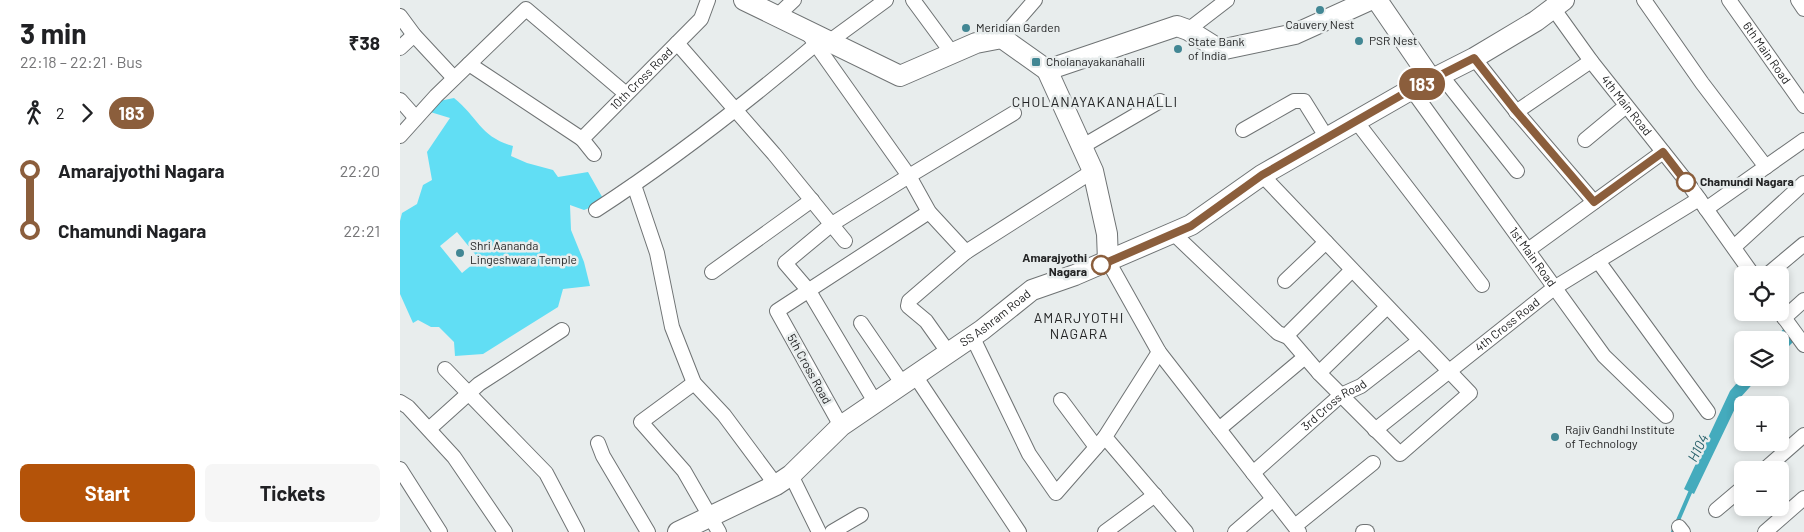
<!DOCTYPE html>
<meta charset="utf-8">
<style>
body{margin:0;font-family:Barlow,sans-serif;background:#f6f6f6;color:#202124;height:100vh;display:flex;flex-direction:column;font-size:19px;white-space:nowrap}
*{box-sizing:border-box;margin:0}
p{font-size:16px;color:#757577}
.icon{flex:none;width:28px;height:28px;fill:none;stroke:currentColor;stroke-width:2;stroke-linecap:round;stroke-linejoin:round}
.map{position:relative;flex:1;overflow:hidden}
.panel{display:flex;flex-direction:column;background:#fff;width:400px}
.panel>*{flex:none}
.badge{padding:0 10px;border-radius:16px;font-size:18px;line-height:32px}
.buttons{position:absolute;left:1334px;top:266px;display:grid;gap:10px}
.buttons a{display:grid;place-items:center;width:55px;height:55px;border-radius:8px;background:#fff;box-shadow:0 2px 8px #0003;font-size:25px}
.map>.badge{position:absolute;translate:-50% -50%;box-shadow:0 0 0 2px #fff}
.legs{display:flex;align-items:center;gap:8px;height:55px;padding:0 20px;font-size:16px}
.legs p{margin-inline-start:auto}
.overview{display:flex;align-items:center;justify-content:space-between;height:85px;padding:0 20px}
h1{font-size:28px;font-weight:700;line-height:38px}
.cta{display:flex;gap:10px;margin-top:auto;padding:10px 20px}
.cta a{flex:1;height:58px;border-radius:8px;background:#b45309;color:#fff;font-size:20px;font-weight:700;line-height:58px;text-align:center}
.cta a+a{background:#f6f6f6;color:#202124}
ul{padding:0 20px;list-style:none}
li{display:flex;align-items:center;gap:18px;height:60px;font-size:19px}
li i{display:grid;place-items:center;width:8px;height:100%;margin:0 6px;background:currentColor}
li i::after{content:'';width:12px;height:12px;margin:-6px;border:4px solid;border-radius:50%;background:#fff}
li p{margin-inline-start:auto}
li:first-child i{background:linear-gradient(#0000 50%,currentColor 0)}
li:last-child i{background:linear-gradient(currentColor 50%,#0000 0)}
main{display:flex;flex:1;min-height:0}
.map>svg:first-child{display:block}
.green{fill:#61def4;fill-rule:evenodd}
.water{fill:#44abbd}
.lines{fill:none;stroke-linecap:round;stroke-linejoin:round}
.stream{stroke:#44abbd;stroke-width:4}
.street-casing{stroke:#6f7374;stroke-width:16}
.secondary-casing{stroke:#6f7374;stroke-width:22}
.street{stroke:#fff;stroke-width:14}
.secondary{stroke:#fff;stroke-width:20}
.line-1-casing{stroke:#fff;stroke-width:11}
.line-1{stroke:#8b5e3c;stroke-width:8}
.poi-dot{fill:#428794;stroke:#e8eded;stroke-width:2}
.stop-1-dot{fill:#fff;stroke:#8b5e3c;stroke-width:2.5}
.labels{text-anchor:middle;stroke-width:5;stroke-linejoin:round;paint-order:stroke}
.poi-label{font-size:12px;fill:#232425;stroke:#e8eded;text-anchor:start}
.street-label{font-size:12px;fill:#232425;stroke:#e8eded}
.stop-label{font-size:12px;font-weight:bold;fill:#232425;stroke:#e8eded;text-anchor:start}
.neighbourhood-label{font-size:14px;letter-spacing:1px;fill:#232425;stroke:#e8eded}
.water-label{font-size:14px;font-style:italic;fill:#29616b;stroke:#e8eded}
</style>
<main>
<section class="panel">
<div class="overview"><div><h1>3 min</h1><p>22:18 – 22:21 · Bus</p></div><b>₹38</b></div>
<div class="legs"><svg class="icon" aria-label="walk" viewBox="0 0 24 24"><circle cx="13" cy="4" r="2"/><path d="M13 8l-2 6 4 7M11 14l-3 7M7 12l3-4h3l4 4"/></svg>2<svg class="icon" aria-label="forward" viewBox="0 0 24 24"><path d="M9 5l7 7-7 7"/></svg><b class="badge" style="background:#8b5e3c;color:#fff">183</b></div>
<ul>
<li><i style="color:#8b5e3c"></i><b>Amarajyothi Nagara</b><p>22:20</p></li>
<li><i style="color:#8b5e3c"></i><b>Chamundi Nagara</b><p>22:21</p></li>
</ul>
<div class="cta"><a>Start</a><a>Tickets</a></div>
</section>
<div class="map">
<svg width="1404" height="532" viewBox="0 0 1404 532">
<rect width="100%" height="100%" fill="#e8eded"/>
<path class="green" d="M 54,98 C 78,117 80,137 113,146 L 111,156 L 127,163 L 153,170 L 158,177 L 188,172 L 205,202 L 184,210 L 170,205 L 171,230 L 184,262 L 190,286 L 163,289 L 158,307 L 83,354 L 55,356 L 54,342 L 39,327 L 31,327 L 18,320 L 13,323 L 0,294 L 0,221 L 2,213 L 17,204 L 23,185 L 32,180 L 27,152 L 50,118 L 27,111 L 34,102 ZM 57,232 L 79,259 L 62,273 L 40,246 Z"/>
<path class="water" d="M 1385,327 L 1395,340 L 1380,355 L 1380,340 L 1374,340 Z
M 1342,377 L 1358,378 L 1340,398 L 1294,494 L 1284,489 L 1330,391 Z"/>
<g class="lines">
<path class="stream" d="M 1273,532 L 1292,488"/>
<g class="street-casing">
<g id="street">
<path d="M 513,0 L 552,53"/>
<path d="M 1244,0 L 1302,83 L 1366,167"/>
<path id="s1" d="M 1329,0 L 1404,106"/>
<path d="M 1398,0 L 1404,9"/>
<path id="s2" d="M 1153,8 L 1191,61 L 1287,182 L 1353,275"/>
<path d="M 0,16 L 14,35 L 54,78"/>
<path d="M 377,16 L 394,0"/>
<path d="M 788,30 L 827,0"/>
<path d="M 407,32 L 509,176 L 614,113"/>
<path d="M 602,38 L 635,0"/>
<path d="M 430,41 L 486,0"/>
<path d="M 277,43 L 374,154 L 445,241"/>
<path d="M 0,48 L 14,35"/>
<path d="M 1074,58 L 1115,110 L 1194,202"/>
<path d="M 69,64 L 182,139"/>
<path d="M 1040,74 L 1117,171"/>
<path id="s3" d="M 1012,90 L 1204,356 L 1266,416"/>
<path d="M 0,100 L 15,117"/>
<path d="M 1116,112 L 1191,61"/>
<path d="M 956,121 L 1082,285"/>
<path d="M 843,130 L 894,101 L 904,101 L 927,138"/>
<path d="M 0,136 L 36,96 L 126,9 L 225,93"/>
<path d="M 1185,140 L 1226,106"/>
<path d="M 683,146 L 760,101"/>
<path id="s4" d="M 194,154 L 182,139 L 301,19 L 308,0"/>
<path d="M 234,185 L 257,253 L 272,327 L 294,383 L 324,415 L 376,485"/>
<path d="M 1306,209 L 1404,140"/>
<path d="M 196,210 C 273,160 346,103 416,44"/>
<path d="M 773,233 L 878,333 L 888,337 L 919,373 L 1000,454 L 1070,393 L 862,175"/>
<path d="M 1334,247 L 1404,183"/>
<path d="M 1128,250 L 1263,152"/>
<path d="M 708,261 L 759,352 L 899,532"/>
<path d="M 1198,261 L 1308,412"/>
<path d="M 312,272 L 412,200"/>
<path d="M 1367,275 L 1404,244"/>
<path d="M 885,281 L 926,242"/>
<path d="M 1380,312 L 1404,345"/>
<path d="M 1384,318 L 1404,300"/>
<path d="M 461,323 L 502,383"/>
<path d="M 572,336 L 629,454 L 656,493 L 705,437"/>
<path d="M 888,337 L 890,332 L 952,270"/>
<path d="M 548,352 L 526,321 L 508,306 L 509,301 L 566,252 L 693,171"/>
<path d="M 759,352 L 705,437 L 786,532"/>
<path d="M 45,369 L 146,473 L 177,532"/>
<path d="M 919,373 L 987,307"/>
<path d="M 514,374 L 619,532"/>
<path d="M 294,383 L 241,422 L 284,471 L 319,532"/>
<path d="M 661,400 L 696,447"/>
<path d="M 0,402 L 8,407 L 54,457 L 105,532"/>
<path d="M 475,402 L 409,291 L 385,263 L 432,224 L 509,176 L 529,212 L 566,252"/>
<path d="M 441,426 L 377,311 L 529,212"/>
<path d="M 29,429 L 79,384 L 162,330"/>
<path d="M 819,429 L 905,357"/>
<path id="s5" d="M 975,430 L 1154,288 L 1299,199"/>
<path d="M 198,443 L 203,456 L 248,532"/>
<path d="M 0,469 L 40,532"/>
<path d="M 1364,470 L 1404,435"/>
<path id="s6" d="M 853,473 L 941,395 L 961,386 L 1019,341"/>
<path d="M 391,475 L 419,532"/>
<path d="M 1316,510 L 1342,488"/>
<path d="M 895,526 L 973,463"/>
<path d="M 1279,527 L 1283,532"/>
<path d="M 432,532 L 461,515"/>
<path d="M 705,532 L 755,495"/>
<path d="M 835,532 L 873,499"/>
<path d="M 963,532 L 967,532"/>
<path d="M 1365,532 L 1404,498"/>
</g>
</g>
<g class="secondary-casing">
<g id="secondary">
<path d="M 344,0 L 500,76 L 576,43 L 602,38 L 647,70 L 777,26 L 788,30 L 820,50 L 895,34 L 970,0"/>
<path d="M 977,0 L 1031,79"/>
<path d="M 647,70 L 693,171 L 707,234 L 708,261"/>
<path id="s7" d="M 278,532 L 376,485 L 391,475 L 441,426 L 582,330 L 632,290 L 675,275 L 791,225 L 862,175 L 1005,93 L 1074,58 L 1136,21 L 1164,0"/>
</g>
</g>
<use href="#street" class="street"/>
<use href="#secondary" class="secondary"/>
</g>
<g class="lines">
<g class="line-1-casing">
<path id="line-1" d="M 701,265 L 791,226 L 862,175 L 1005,93 L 1074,58 L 1115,110 L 1194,202 L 1263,152 L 1286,182"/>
</g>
<use href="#line-1" class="line-1"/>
</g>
<g class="poi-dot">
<circle cx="920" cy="10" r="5"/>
<circle cx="566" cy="28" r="5"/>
<circle cx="959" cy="41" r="5"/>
<circle cx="778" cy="49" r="5"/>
<rect x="631" y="57" width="10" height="10" rx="2.5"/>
<circle cx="60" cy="253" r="5"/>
<circle cx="1155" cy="437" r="5"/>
</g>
<g class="stop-1-dot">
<circle cx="1286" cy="182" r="9"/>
<circle cx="701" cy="265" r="9"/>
</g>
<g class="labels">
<g class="poi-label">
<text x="920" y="29" text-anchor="middle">Cauvery Nest</text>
<text x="576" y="32">Meridian Garden</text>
<text x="969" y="45">PSR Nest</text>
<text x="788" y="46">State Bank<tspan x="788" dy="14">of India</tspan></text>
<text x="646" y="66">Cholanayakanahalli</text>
<text x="70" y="250">Shri Aananda<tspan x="70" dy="14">Lingeshwara Temple</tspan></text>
<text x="1165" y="434">Rajiv Gandhi Institute<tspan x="1165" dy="14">of Technology</tspan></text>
</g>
<g class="street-label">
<text dy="4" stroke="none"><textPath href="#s1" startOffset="65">6th Main Road</textPath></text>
<text dy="4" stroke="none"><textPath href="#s4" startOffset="104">10th Cross Road</textPath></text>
<text dy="4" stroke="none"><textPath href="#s2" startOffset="122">4th Main Road</textPath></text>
<text dy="4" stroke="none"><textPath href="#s3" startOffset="206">1st Main Road</textPath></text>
<text dy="4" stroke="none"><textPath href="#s7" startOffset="385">SS Ashram Road</textPath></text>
<text dy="4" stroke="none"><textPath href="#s5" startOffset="169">4th Cross Road</textPath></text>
<text transform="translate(409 369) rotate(61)" y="4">5th Cross Road</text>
<text dy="4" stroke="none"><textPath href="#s6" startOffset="106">3rd Cross Road</textPath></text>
</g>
<g class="stop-label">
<text x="1300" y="186">Chamundi Nagara</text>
<text x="687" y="262" text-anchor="end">Amarajyothi<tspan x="687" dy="14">Nagara</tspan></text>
</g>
<g class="neighbourhood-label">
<text x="695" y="107">CHOLANAYAKANAHALLI</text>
<text x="679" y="323">AMARJYOTHI<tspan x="679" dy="16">NAGARA</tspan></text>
</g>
<g class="water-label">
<text transform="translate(1298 448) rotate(-63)" y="5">H104</text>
</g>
</g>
</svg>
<div class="buttons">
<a><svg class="icon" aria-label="locate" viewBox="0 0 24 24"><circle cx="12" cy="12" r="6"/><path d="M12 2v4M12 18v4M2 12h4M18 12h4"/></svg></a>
<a><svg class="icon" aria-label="layers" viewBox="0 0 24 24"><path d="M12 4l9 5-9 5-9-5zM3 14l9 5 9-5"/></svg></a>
<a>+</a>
<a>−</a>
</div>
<b class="badge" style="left:1022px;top:84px;background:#8b5e3c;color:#fff">183</b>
</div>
</main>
